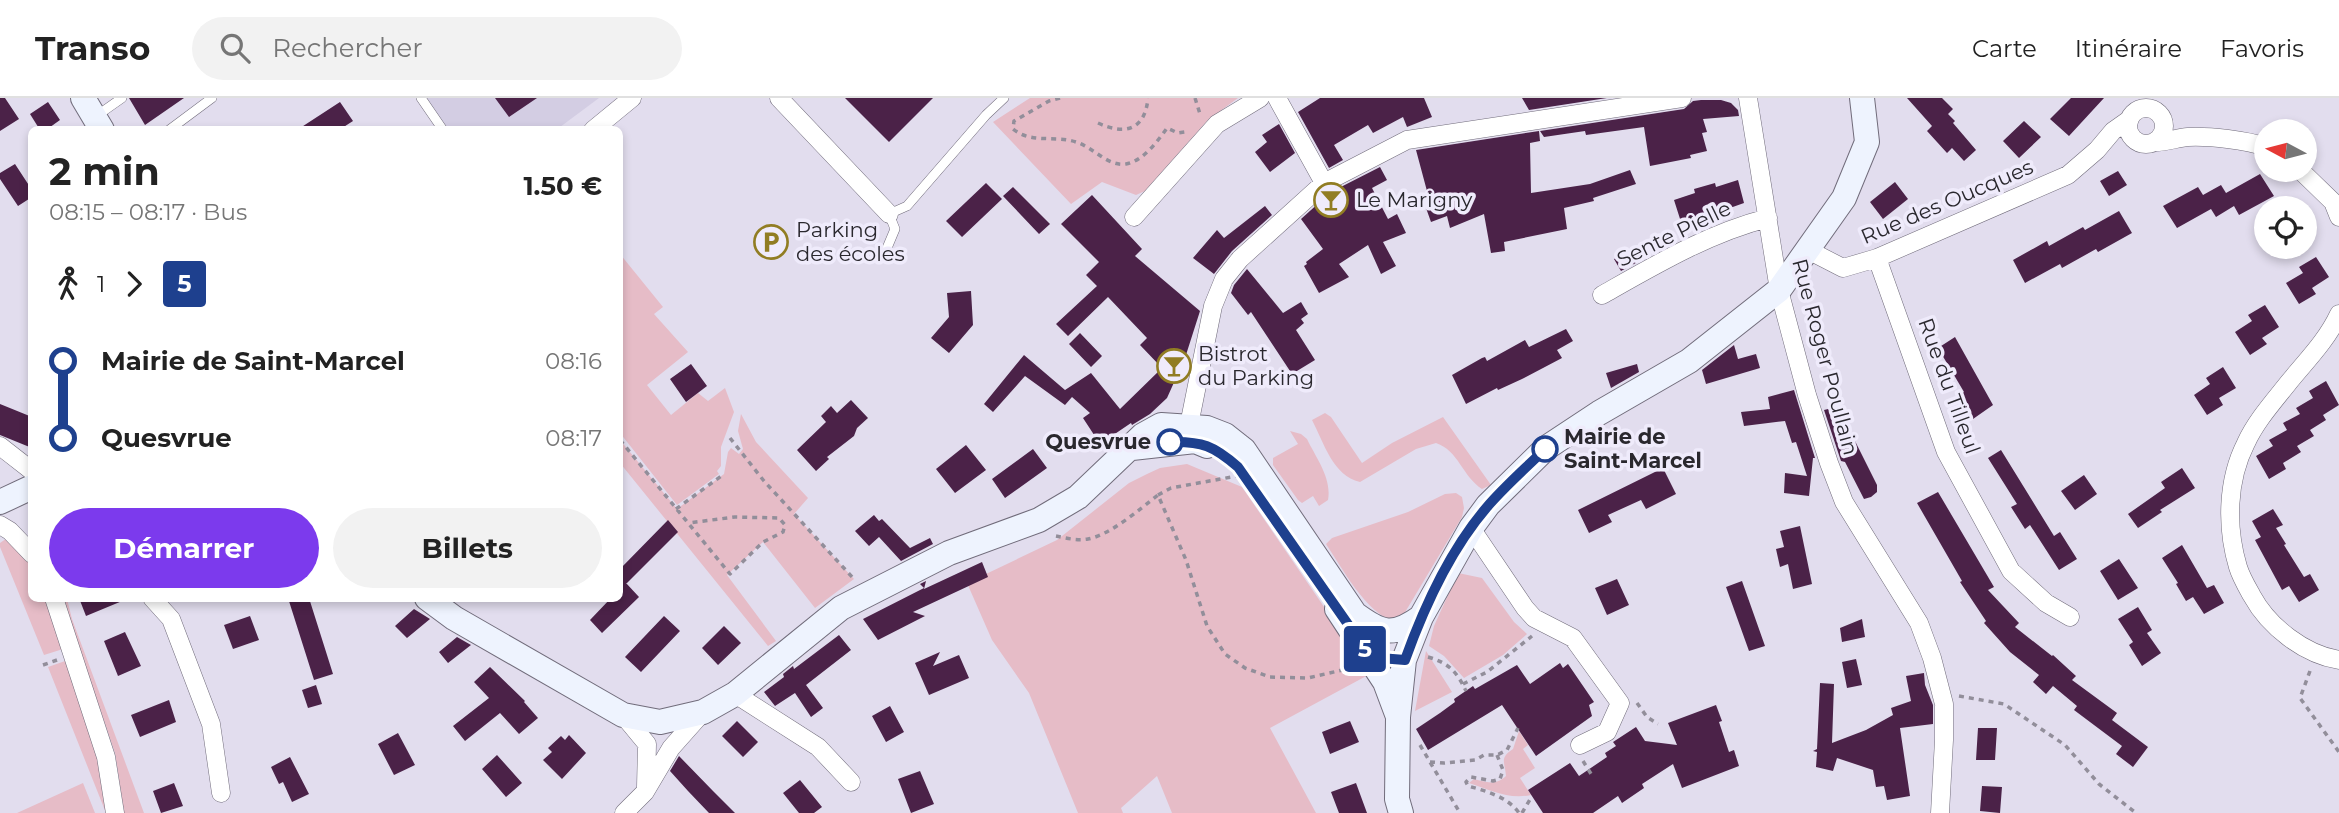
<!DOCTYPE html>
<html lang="fr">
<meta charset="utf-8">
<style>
body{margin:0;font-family:Montserrat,sans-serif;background:#f2f2f2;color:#222;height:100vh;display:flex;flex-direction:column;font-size:26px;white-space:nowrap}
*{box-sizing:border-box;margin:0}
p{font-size:23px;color:#767676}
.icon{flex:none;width:38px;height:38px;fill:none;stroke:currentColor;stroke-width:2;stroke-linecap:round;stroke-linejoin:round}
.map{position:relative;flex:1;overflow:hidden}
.drawer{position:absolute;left:28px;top:28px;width:595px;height:476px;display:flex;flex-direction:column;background:#fff;border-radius:10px;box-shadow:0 4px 10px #0003}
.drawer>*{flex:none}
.badge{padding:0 14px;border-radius:5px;font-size:24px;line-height:46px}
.needle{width:46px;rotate:277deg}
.buttons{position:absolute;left:2254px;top:21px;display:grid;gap:14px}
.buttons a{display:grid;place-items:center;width:63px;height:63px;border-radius:50%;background:#fff;box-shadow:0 4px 10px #0003;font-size:35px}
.map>.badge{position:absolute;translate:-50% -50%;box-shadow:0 0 0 4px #fff}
.legs{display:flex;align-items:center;gap:10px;height:77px;padding:0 21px;font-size:23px}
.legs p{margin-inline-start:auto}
.summary{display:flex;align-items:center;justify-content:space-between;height:119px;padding:0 21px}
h1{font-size:38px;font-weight:700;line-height:52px}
.button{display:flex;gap:14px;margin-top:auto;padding:14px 21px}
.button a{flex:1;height:80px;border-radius:42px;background:#7c3aed;color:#fff;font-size:28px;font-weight:700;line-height:80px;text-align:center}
.button a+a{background:#f2f2f2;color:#222}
ul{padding:0 21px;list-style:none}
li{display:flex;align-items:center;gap:24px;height:77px;font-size:26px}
li i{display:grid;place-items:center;width:10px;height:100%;margin:0 9px;background:currentColor}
li i::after{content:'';width:18px;height:18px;margin:-9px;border:5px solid;border-radius:50%;background:#fff}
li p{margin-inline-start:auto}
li:first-child i{background:linear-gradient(#0000 50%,currentColor 0)}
li:last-child i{background:linear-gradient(currentColor 50%,#0000 0)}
header{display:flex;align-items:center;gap:42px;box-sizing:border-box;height:98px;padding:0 35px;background:#fff;border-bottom:2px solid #e0e0e0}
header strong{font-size:33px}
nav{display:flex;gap:38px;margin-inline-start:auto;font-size:24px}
.search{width:490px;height:63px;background:#f2f2f2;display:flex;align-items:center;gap:18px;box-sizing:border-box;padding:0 24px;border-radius:38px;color:#767676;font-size:26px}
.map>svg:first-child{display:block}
.built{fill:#d3cde3}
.green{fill:#e6bcc7}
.building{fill:#4b2248}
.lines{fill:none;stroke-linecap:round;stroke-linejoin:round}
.lane-casing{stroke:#716c7b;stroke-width:10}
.street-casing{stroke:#716c7b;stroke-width:19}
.secondary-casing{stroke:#716c7b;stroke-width:26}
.path{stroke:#928e9a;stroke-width:3.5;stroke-dasharray:5 5;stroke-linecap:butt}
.lane{stroke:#fff;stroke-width:9}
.street{stroke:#fff;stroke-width:18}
.secondary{stroke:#eef3fe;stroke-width:24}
.line-1-casing{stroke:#fff;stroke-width:16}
.line-1{stroke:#1e408e;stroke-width:10}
.stop-1-dot{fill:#fff;stroke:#1e408e;stroke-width:3.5}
.labels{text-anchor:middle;stroke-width:7;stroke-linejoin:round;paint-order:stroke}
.poi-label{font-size:21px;fill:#2a282e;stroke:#efebfb;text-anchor:start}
.street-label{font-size:21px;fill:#2a282e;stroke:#efebfb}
.stop-label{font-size:21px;font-weight:bold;fill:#2a282e;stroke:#efebfb;text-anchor:start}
</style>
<header>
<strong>Transo</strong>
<div class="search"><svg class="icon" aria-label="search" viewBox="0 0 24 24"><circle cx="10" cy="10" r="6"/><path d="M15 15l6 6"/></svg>Rechercher</div>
<nav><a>Carte</a><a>Itinéraire</a><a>Favoris</a></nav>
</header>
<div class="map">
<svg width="2339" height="715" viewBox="0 0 2339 715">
<rect width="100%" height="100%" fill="#e2ddee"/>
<path class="built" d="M 426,0 L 599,0 L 556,32 L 448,31 Z"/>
<path class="green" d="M 1030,0 L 1238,0 L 1208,22 L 1145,93 L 1136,97 L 1102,84 L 1071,106 L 993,24 Z
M 620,156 L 663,209 L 654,216 L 688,254 L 647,287 L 671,317 L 698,295 L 708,303 L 725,290 L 734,314 L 721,349 L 721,368 L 717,373 L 719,376 L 677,407 L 620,335 Z
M 1325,315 L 1331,319 L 1362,365 L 1392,345 L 1443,319 L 1491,387 L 1482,391 C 1462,378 1459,353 1436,345 L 1416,351 L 1360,384 C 1333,378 1324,345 1312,322 Z
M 741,316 L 756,344 L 808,400 L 794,416 L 854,481 L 815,510 L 763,444 L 727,477 L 776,543 L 768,548 L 620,365 L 620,342 L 677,411 L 724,376 L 728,354 L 731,350 L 739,356 L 743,351 L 738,333 Z
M 1290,333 L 1301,336 L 1307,341 C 1316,360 1332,380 1328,402 L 1319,408 L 1313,398 L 1302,405 L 1298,402 L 1273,367 L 1273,360 L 1298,346 Z
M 1187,366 L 1242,389 L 1370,576 L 1270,630 L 1316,715 L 1172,715 L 1157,678 L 1121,710 L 1123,715 L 1078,715 L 1029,595 L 992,542 L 967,485 L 1057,442 L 1129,385 L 1147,376 L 1160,370 Z
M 1456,395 L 1462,399 L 1464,410 L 1462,419 L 1404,516 L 1393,522 C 1367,517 1341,468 1326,446 L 1332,440 L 1408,414 L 1445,396 Z
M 10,438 L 31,464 L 32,500 L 46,501 L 63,551 L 44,557 L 0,449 L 0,445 Z
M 1458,475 L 1482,480 L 1514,524 L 1527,536 L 1503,557 L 1464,580 L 1444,558 L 1429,548 L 1434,528 Z
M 62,501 L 67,501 L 72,521 L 144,715 L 124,715 L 115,655 Z
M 1426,553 L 1452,594 L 1415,613 Z
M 68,562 L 100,659 L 106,715 L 48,569 Z
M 1519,633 L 1528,647 L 1523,651 L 1535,670 L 1520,680 L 1531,697 C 1508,702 1491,692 1469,685 L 1474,681 C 1486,684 1495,688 1506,678 C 1505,664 1499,660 1513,651 Z
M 83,685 L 95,715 L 17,715 Z"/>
<path class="building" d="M 0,0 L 5,0 L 19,21 L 0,33 Z
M 129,0 L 184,0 L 145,27 Z
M 495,0 L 537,0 L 509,19 Z
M 845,0 L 933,0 L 889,44 Z
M 1320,0 L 1424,0 L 1432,19 L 1407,29 L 1403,19 L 1373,35 L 1368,27 L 1334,47 L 1343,62 L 1329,70 L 1298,14 Z
M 1522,0 L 1607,0 L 1529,12 Z
M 1907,0 L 1942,0 L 1953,11 L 1948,16 L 1955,23 L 1953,25 L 1976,52 L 1964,63 L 1952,50 L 1947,55 L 1927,33 L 1932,28 Z
M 2071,0 L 2104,0 L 2069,38 L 2050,21 Z
M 1701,2 L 1721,2 L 1731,5 L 1738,12 L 1739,18 L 1703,21 L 1707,34 L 1702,35 L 1707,53 L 1690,57 L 1691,60 L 1650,68 L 1644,29 L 1586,37 L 1585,33 L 1544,39 L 1540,33 L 1684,11 L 1693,3 Z
M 48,4 L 60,22 L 46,32 L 40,32 L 30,16 Z
M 340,4 L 353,23 L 339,32 L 297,32 Z
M 2024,23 L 2041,39 L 2019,60 L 2003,43 Z
M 1279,26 L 1295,55 L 1270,74 L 1255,54 L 1267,44 L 1262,37 Z
M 1539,33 L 1540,43 L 1530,45 L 1531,95 L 1590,86 L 1630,72 L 1636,86 L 1593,100 L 1594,103 L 1564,110 L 1567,131 L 1504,144 L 1505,153 L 1491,155 L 1484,116 L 1450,130 L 1447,118 L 1431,124 L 1426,110 L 1431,108 L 1416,52 Z
M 15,66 L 32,92 L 32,99 L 18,108 L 0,81 L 0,75 Z
M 1380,69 L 1387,82 L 1372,90 L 1388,121 L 1397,116 L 1406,135 L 1383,144 L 1396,168 L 1381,176 L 1368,147 L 1339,166 L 1349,179 L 1319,195 L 1304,168 L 1307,166 L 1306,164 L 1323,151 L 1301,121 L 1331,94 Z
M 2118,73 L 2127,87 L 2109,98 L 2100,83 Z
M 2260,76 L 2274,98 L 2239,117 L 2234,108 L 2216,119 L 2211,111 L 2177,130 L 2163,108 L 2198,89 L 2203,97 L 2221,87 L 2226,95 Z
M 1738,82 L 1744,105 L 1713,116 L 1681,124 L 1674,102 L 1695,95 L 1694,91 L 1715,85 L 1716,89 Z
M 1895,84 L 1908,101 L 1883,121 L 1870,104 Z
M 986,85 L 1002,101 L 962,139 L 946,123 Z
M 1013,89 L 1050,126 L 1039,136 L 1003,98 Z
M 1092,97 L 1142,151 L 1135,158 L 1200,213 L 1185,260 L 1167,300 L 1150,316 L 1132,327 L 1131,325 L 1100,346 L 1083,320 L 1090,315 L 1072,299 L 1065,307 L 1025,278 L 993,314 L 984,306 L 1024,257 L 1065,292 L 1091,275 L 1120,311 L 1162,270 L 1140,247 L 1147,240 L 1108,199 L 1068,238 L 1056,226 L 1097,188 L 1086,177 L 1099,164 L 1061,126 Z
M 1265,108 L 1272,117 L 1232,153 L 1214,176 L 1193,160 L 1217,132 L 1224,140 Z
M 2119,113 L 2132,135 L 2098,154 L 2096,151 L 2062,170 L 2060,166 L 2025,185 L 2013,162 L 2047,143 L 2049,148 L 2083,129 L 2085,132 Z
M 1638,149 L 1643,161 L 1621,173 L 1614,161 Z
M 2316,159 L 2329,179 L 2312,190 L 2316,196 L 2299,206 L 2286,185 L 2303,175 L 2299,169 Z
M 1247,171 L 1283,215 L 1301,204 L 1308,216 L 1301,221 L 1304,225 L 1296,232 L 1315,262 L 1292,276 L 1251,214 L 1248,217 L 1231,195 L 1234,187 Z
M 971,193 L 973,227 L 949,255 L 931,240 L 949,219 L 947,195 Z
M 2265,207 L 2279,229 L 2262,240 L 2267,246 L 2250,257 L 2235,234 L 2252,223 L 2248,217 Z
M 1566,231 L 1573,243 L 1557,252 L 1562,260 L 1522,281 L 1498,292 L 1497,290 L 1466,306 L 1452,277 L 1482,260 L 1485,259 L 1487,263 L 1525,242 L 1529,249 Z
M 1080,235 L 1102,258 L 1091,269 L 1069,246 Z
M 1955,239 L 1993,307 L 1973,321 L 1959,297 L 1964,294 L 1938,250 Z
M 1734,247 L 1738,261 L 1756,256 L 1760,270 L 1706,286 L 1702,272 Z
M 691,266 L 707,288 L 686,304 L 670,281 Z
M 1637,266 L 1639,274 L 1611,290 L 1606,275 Z
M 2223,269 L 2236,290 L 2219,300 L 2223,307 L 2207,317 L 2194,297 L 2210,286 L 2206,280 Z
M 2326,283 L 2339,307 L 2323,317 L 2326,322 L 2310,332 L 2314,338 L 2297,348 L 2301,354 L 2283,365 L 2286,371 L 2269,381 L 2256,358 L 2273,348 L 2269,342 L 2287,332 L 2283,325 L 2300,316 L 2296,310 L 2313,300 L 2309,293 Z
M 1794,292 L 1815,360 L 1813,360 L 1809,398 L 1784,395 L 1785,375 L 1807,378 L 1796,344 L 1792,345 L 1785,323 L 1744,328 L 1741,314 L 1770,311 L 1768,299 Z
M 851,302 L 868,320 L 857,330 L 854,338 L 827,359 L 829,361 L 816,373 L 797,352 L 826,324 L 821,318 L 831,308 L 837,315 Z
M 0,306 L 32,319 L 32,350 L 0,337 Z
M 1832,310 L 1836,322 L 1843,319 L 1877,387 L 1877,394 L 1871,399 L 1864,401 L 1845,364 L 1841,363 L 1824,312 Z
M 966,347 L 986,372 L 955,395 L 936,371 Z
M 1033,351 L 1047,370 L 1005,400 L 992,381 Z
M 2001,352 L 2054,438 L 2060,434 L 2077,461 L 2059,472 L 2030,427 L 2025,431 L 2011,409 L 2017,406 L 1988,360 Z
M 1663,370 L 1676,396 L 1646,411 L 1641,402 L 1608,417 L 1612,424 L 1589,435 L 1578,412 Z
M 2182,370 L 2195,390 L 2160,412 L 2162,414 L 2138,430 L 2128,416 L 2165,390 L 2161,384 Z
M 2084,377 L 2097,396 L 2075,412 L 2061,393 Z
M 1938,394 L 1994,489 L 1988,492 L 2019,525 L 2015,529 L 2052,558 L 2053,557 L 2076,578 L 2072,582 L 2117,615 L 2112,622 L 2148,649 L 2133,669 L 2116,656 L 2122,648 L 2074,612 L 2077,608 L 2053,588 L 2046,596 L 2033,584 L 2039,577 L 2010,554 L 1984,525 L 1986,523 L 1960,484 L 1962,483 L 1917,405 Z
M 2273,411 L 2283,427 L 2276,430 L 2286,446 L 2284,447 L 2304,479 L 2310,476 L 2319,492 L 2299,504 L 2289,488 L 2282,492 L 2255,442 L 2261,439 L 2252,423 Z
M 874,417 L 879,423 L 882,421 L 910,450 L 930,440 L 933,446 L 901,463 L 879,439 L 869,448 L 855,433 Z
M 668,422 L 678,434 L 620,492 L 620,471 Z
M 1800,428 L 1812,486 L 1793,491 L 1788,466 L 1780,469 L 1776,451 L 1784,449 L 1780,433 Z
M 2182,447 L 2207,490 L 2214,487 L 2224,505 L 2204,516 L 2193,499 L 2186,503 L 2176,486 L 2178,485 L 2162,460 Z
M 2119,461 L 2138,490 L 2118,502 L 2100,473 Z
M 982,464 L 988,479 L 913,514 L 925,518 L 878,542 L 863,521 L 924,490 L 920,486 L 926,483 L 924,491 Z
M 1617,481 L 1629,507 L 1607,517 L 1595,490 Z
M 1742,483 L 1765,548 L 1749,553 L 1726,489 Z
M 626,485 L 639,499 L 602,535 L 590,522 L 611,500 L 620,500 L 620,492 Z
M 79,500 L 127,500 L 127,501 L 86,518 Z
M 288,500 L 309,500 L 333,576 L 314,582 Z
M 2138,509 L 2152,532 L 2147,535 L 2161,555 L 2142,568 L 2129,547 L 2133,544 L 2118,521 Z
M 414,511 L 430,521 L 407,540 L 395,528 Z
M 250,518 L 259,542 L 233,551 L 224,527 Z
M 664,518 L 680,533 L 641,574 L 625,559 Z
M 1862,521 L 1865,539 L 1842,544 L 1840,530 Z
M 724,528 L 741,545 L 718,567 L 702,550 Z
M 125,534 L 141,568 L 118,578 L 104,543 Z
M 839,537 L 851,552 L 806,587 L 823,610 L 811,619 L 795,595 L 775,608 L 764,594 L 784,579 L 783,576 L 793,568 L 794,571 Z
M 457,539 L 471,547 L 448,565 L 439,554 Z
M 940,554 L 933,568 L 959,557 L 969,580 L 929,597 L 915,565 Z
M 1856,561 L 1862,587 L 1847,590 L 1842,564 Z
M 1560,565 L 1563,570 L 1568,566 L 1594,604 L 1589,607 L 1592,618 L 1536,658 L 1502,607 L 1428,652 L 1416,631 L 1440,615 L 1455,604 L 1454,601 L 1473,588 L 1475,591 L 1517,567 L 1530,586 Z
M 490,569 L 525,603 L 524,604 L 538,620 L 519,636 L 500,615 L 465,643 L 453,628 L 489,600 L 474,584 Z
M 1924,575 L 1925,587 L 1933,607 L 1933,626 L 1900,630 L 1910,698 L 1887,702 L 1884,688 L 1876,689 L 1873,672 L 1837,660 L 1833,673 L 1816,669 L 1817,654 L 1813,653 L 1817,651 L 1820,585 L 1834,586 L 1832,645 L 1866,632 L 1893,617 L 1891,610 L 1911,603 L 1906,578 Z
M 316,587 L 322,606 L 308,610 L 302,592 Z
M 169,602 L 176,624 L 140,639 L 131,617 Z
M 1716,607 L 1722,623 L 1719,624 L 1729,654 L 1734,652 L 1739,668 L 1682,690 L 1673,666 L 1642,686 L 1644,690 L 1622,705 L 1618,698 L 1593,715 L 1543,715 L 1528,692 L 1570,665 L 1579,678 L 1607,659 L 1605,655 L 1616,648 L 1613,644 L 1636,629 L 1645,643 L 1677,647 L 1668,625 Z
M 890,608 L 904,634 L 886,644 L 872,618 Z
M 737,623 L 758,644 L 743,659 L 722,638 Z
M 1350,623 L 1359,644 L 1330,656 L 1322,634 Z
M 1978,630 L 1997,630 L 1995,662 L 1976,662 Z
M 398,635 L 415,667 L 394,677 L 378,646 Z
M 569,637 L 586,655 L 562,681 L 543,662 L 552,654 L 548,650 L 561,638 L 565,642 Z
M 497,657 L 522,685 L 506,699 L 482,671 Z
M 679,658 L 713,693 L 735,715 L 709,715 L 688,693 L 670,673 Z
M 290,659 L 309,696 L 292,704 L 283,684 L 279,686 L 271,669 Z
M 920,673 L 934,706 L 911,715 L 898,681 Z
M 800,682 L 822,709 L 814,715 L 799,715 L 783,695 Z
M 174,685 L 183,708 L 161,715 L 153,693 Z
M 1356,685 L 1367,715 L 1339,715 L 1331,694 Z
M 1982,688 L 2002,689 L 2000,715 L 1980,713 Z"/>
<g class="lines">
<g class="lane-casing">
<path id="lane" d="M 421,0 L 443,32
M 95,19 L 122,0
M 169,32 L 212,0
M 887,150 L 895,131 L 889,116 L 907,108 L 986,17 L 1004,0"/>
</g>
<g class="street-casing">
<path id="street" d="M 779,0 L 889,116
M 1277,0 L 1324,85
M 1748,0 L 1779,192 L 1807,297 L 1829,365 L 1844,404 L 1919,525 L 1932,560 L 1944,606 L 1944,642 L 1940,715
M2128 28a18 18 0 1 1 36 0a18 18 0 1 1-36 0Z
M 593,32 L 632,0
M 2155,44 C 2167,44 2177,40 2188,39 C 2210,38 2246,42 2266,49
M 2300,72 L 2333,104 L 2339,119
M 1134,119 L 1217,26 L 1260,0
M 1808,152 L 1843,170 L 1877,160 L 2068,77 L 2097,52 L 2113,33 L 2130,21
M 1877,160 L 1946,354 L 2011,473 L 2046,505 L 2070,519
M 1602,197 C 1655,167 1709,135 1768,120
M 2339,216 C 2327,242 2307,262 2289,284 C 2274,303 2256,323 2246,345 C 2227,382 2226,429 2238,469 C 2241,479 2247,489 2252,498 C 2269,529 2304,556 2339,562
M 1187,337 L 1213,208 L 1224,181 L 1240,161 L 1324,85 L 1407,42 L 1682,0
M 0,348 L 32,373
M 0,427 L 10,433 L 32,456
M 1471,430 L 1525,510 L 1534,520 L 1573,540 L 1620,605 L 1607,634 L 1580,647
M 54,500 L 106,659 L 115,715
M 152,500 L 171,521 L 211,626 L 221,695
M 735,596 L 818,649 L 851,684
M 623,617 L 647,646 L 646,689
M 624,715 L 645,694 L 671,650 L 703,614"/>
</g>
<g class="secondary-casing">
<path id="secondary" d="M 83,0 L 102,32
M 1132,350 L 1195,343 L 1207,348
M 0,404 L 32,389
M 427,500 L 454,520 L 623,617 L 660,624 L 703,614 L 735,596 L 841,510 L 949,455 L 1039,422 L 1078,399 L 1143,337 L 1161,327 L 1207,330 L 1225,337 L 1244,352 L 1355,516 C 1382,536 1393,539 1421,519
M 1337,511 L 1385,584 L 1397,616
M 1401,715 L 1397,701 L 1398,619 L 1404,562 L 1421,519 L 1471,430 L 1488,407 L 1546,350 L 1599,315 L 1689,263 L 1779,192 L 1844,100 L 1867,44 L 1862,0"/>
</g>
<path class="path" d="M 1060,0 L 1049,3 L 1014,23 L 1013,31 C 1031,46 1055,37 1076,44 C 1093,49 1108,69 1126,66 C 1143,63 1157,44 1167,30 L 1178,35 L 1185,34
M 1195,0 L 1200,16
M 1098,25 C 1124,37 1145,33 1148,0
M 730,340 L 764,383 L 853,480
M 620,342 L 730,476 L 763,444 L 783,434 L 785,427 L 779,420 L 735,419 L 688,425
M 1158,397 L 1171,390 L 1237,378
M 676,411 L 724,376
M 1056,438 C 1066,440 1077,443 1088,441 C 1110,437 1140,411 1158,397 L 1186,462 L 1207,528 L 1225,556 L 1245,570 L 1270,579 L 1308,580 L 1351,570
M 1428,559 C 1449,565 1457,574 1466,593
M 43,567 L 57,562
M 2310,573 L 2300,600 L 2339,654
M 1463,586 L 1487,574 L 1532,538
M 1959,598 L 2004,606 L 2065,647 L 2099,686 L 2136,715
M 1637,605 L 1647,619 L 1658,626
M 1420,647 L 1460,715
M 1497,657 L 1503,672 L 1500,681 L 1493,683 L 1471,679 L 1466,684 L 1468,688 C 1486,693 1508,699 1519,715
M 1583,663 L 1593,679
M 1430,664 L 1444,665 L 1475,662 L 1484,657 L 1497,657 L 1507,652 L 1518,630
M 1522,715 L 1532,698"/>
<use href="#lane" class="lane"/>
<use href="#street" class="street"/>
<use href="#secondary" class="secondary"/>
</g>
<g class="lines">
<g class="line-1-casing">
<path id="line-1" d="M 1170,344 C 1202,343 1214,348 1238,369 L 1366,552 L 1380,560 L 1405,562 C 1424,509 1450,452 1487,409 C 1505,388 1526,370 1545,351"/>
</g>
<use href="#line-1" class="line-1"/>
</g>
<defs>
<g id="bar-ring" transform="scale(1.75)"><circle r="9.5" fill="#efebfb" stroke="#917d23" stroke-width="1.5"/><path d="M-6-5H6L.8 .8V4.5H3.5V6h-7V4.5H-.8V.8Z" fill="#917d23"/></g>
<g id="parking-ring" transform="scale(1.75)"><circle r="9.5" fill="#efebfb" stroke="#917d23" stroke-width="1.5"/><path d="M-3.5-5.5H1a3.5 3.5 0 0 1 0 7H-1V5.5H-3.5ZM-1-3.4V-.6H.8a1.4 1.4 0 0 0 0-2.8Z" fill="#917d23"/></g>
</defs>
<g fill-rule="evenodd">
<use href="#bar-ring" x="1331" y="102"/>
<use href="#parking-ring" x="771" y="144"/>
<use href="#bar-ring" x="1174" y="268"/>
</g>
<g class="stop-1-dot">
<circle cx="1170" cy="344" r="12"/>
<circle cx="1545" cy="351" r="12"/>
</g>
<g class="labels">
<g class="poi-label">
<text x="1356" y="109">Le Marigny</text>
<text x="796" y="139">Parking<tspan x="796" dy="24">des écoles</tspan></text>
<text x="1198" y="263">Bistrot<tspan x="1198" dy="24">du Parking</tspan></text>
</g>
<g class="street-label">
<text transform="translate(1947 104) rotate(-23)" y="7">Rue des Oucques</text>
<text transform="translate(1674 136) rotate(-26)" y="7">Sente Pielle</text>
<text transform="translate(1825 259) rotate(75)" y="7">Rue Roger Poullain</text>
<text transform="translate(1949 288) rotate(70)" y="7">Rue du Tilleul</text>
</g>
<g class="stop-label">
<text x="1564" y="346">Mairie de<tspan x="1564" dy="24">Saint-Marcel</tspan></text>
<text x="1151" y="351" text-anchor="end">Quesvrue</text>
</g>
</g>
</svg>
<div class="buttons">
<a><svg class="needle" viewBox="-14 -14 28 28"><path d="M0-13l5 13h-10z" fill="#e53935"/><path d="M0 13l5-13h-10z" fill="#767676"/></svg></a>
<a><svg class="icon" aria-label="locate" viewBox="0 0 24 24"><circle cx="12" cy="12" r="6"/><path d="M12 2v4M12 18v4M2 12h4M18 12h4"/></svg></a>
</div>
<b class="badge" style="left:1365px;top:551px;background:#1e408e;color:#fff">5</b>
<section class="drawer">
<div class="summary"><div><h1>2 min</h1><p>08:15 – 08:17 · Bus</p></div><b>1.50 €</b></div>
<div class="legs"><svg class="icon" aria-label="walk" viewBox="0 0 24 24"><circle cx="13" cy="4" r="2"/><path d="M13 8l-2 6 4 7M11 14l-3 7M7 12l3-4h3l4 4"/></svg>1<svg class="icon" aria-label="forward" viewBox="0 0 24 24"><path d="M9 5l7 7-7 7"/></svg><b class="badge" style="background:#1e408e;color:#fff">5</b></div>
<ul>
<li><i style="color:#1e408e"></i><b>Mairie de Saint-Marcel</b><p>08:16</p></li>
<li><i style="color:#1e408e"></i><b>Quesvrue</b><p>08:17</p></li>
</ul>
<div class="button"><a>Démarrer</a><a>Billets</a></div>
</section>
</div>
